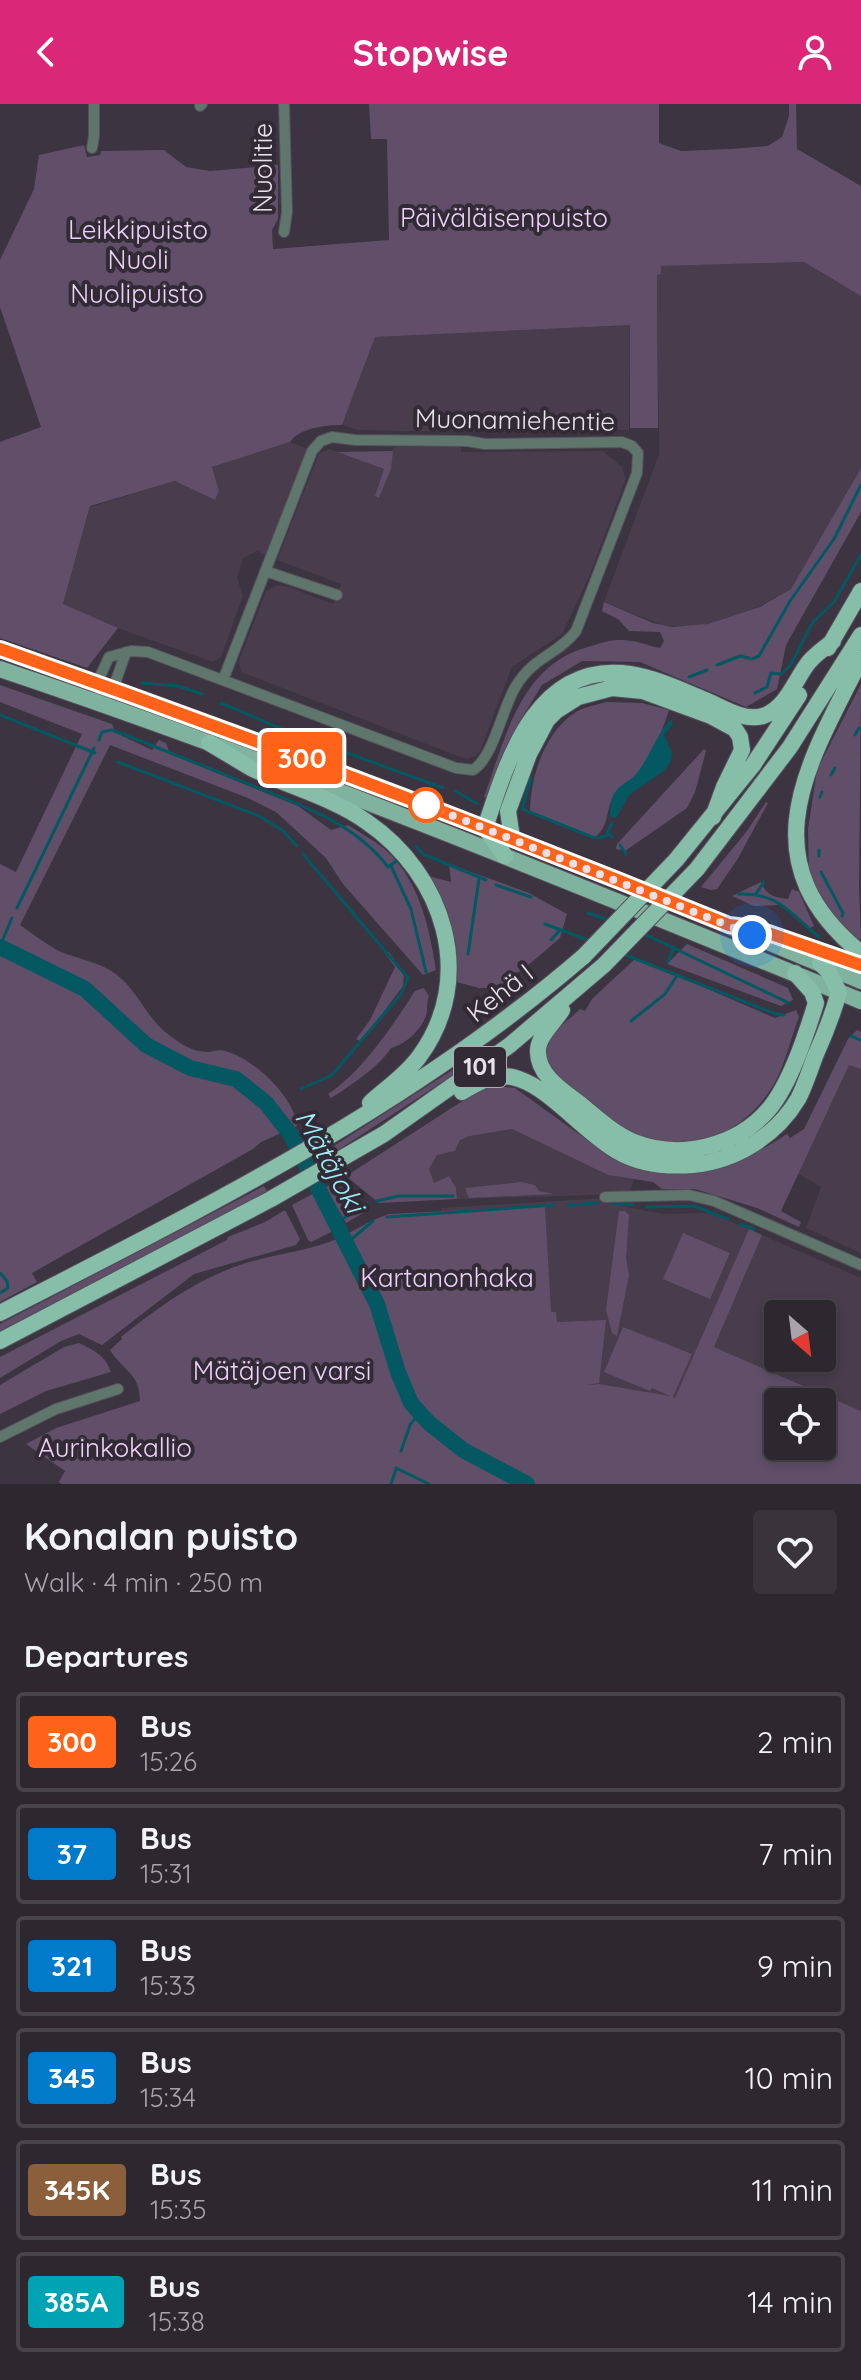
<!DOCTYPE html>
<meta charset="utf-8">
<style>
body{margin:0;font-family:Quicksand,sans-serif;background:#39333c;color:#f1f3f6;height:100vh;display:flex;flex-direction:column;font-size:30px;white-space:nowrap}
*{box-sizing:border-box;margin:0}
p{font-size:26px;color:#a7a5ab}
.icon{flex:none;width:44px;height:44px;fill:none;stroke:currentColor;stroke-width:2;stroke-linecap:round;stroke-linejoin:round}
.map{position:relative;height:1380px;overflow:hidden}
.drawer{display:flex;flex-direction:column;background:#2d2730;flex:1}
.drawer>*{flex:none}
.badge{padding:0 16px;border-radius:6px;font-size:28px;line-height:52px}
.needle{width:52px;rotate:152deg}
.controls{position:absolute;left:764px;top:1196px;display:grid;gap:16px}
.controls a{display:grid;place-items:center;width:72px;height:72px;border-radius:8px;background:#2d2730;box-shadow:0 4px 12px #0003,0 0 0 2px #48444c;font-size:40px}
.you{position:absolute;width:40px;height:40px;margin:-20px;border:6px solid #fff;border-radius:50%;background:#1a73e8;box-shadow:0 0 0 12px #1a73e833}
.map>.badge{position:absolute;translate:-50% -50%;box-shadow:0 0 0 4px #fff}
h2{padding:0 24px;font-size:30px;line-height:72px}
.round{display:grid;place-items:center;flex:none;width:84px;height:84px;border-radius:8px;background:#39333c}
.summary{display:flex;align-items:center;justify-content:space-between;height:136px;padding:0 24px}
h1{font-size:38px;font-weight:800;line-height:60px}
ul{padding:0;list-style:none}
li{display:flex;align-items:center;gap:24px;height:100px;margin:0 16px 12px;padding:0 8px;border:4px solid #48444c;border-radius:8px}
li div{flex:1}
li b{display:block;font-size:30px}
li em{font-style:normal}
li .badge{min-width:88px;font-weight:700;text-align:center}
header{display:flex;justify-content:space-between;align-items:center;height:104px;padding:0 24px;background:#db2777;color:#fff;font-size:36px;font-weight:800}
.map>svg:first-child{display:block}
.built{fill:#483c4d;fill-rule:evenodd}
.green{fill:#614f69;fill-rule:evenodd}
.water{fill:#045861}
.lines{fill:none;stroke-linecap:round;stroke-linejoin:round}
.stream{stroke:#045861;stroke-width:3}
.river{stroke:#045861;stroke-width:16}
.minor-casing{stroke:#57505b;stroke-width:12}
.primary-casing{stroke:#57505b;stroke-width:18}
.trunk-casing{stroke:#57505b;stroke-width:18}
.minor{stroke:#5e766c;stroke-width:10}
.primary{stroke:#80b39f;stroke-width:16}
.trunk{stroke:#87bea9;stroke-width:16}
.trunk-bridge-casing{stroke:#57505b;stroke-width:18;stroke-linecap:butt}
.trunk-bridge{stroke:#87bea9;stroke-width:16}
.line-casing{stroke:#fff;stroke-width:18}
.line{stroke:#ff6319;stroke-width:12}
.walk{stroke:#e7e2ea;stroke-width:8;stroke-dasharray:0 14.4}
.stop-dot{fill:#fff;stroke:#ff6319;stroke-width:4}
.labels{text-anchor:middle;stroke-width:8;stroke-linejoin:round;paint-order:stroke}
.shield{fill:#322a35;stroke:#b1abb4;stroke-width:2}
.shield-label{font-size:24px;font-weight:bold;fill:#e7e2ea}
.street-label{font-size:26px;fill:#e7e2ea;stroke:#322a35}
.park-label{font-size:26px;fill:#ecd1f8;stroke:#322a35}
.water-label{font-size:28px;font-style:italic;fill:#9ceef9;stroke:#322a35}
</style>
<header><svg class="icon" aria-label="back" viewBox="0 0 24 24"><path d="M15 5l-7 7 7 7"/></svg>Stopwise<svg class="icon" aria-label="person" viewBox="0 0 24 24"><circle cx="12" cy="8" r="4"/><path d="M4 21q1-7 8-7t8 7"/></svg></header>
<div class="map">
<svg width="861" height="1380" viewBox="0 0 861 1380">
<rect width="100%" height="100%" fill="#3c3440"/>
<path class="built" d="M 804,158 L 861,192 L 861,364 L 791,485 L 749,508 L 708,520 L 690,522 L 665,522 L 604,498 L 659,350 L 657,170 L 661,162 Z
M 630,221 L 629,326 L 400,327 L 358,326 L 342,321 L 375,233 Z
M 290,338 L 310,346 L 267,452 L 257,447 L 243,454 L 237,474 L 243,492 L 221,553 L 213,558 L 95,516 L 63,501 L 90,403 L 175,377 L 215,396 L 219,387 L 212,363 Z
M 461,342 L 461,348 L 603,347 L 622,363 L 626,374 L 589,473 L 562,530 L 512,563 L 480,647 L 475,652 L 467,655 L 455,651 L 241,568 L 239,556 L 266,487 L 275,482 L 286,482 L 333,500 L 341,480 L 277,456 L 319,349 L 329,345 L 384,365 L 394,343 Z
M 861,949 L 861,1149 L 806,1124 L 821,1083 L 792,1066 L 843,954 Z
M 512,1025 L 608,1071 L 634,1075 L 629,1090 L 457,1095 L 456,1084 L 449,1072 L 434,1080 L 428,1066 L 437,1051 L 455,1047 L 460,1036 L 470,1032 Z
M 606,1094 L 627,1103 L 663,1110 L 710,1109 L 749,1125 L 676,1294 L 599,1280 L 517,1285 L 448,1223 L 441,1104 Z
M 762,1131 L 861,1174 L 861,1307 L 714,1243 ZM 778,1210 L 822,1210 L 822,1254 L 778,1254 Z"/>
<path class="green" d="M 369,0 L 659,0 L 659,39 L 681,47 L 730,45 L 768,42 L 782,33 L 789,12 L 789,0 L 796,0 L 797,45 L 861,82 L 861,192 L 804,158 L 661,162 L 661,170 L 657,171 L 658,324 L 630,324 L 630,221 L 375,233 L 342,321 C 326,321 299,324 290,338 L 212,363 L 219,387 L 215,396 L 175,377 L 90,402 L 63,500 L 118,524 L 87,564 L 0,534 L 0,338 L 41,323 L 0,203 L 0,156 L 34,85 L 39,51 L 84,41 L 87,53 L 100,51 L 101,47 L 164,46 L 186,63 L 210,67 L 278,61 L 278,115 L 272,126 L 273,145 L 389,136 L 387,35 L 371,35 Z
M 393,347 L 391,365 L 379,394 L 375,392 L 384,365 L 337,348 Z
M 861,364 L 861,408 L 786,541 L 777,585 L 746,603 L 640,558 L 582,557 L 542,581 L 517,622 L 489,692 L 487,694 L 484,693 C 505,635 520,561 588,543 C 598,540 608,536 618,536 C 633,535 646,541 660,544 L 664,537 L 660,528 L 629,527 L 618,515 L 602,507 L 604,498 L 653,519 L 672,523 L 708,520 L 760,503 L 791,485 Z
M 861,580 L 859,785 L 861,834 L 856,838 L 843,826 L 809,772 L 808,725 L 817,666 Z
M 0,581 L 112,620 L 116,629 L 152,646 L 159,636 L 166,639 L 170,650 L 298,702 L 331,726 L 348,721 C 364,731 381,740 394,754 C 421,785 430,827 436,866 L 423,871 L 343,780 L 326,754 L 276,708 L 248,694 L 110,641 L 20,821 C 33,830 47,841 61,848 C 79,855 102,859 117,871 C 138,887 147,915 169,931 C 179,939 193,948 207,948 C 214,948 218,945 225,947 C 253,954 294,992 297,1022 L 261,1038 L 253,1045 L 32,1169 L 37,1178 L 0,1198 L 0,760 L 16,768 L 82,630 L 0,598 Z
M 606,598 L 642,599 L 669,606 C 662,628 651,656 634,673 C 627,681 614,688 610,700 C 606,713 607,724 595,733 L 530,709 C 530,674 544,628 576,608 C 584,603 596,601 606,598 Z
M 704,645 L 706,647 L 695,688 L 687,704 L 625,747 L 616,745 L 617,740 Z
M 766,698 L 768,699 L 737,756 L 717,785 L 711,786 L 701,783 L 747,727 Z
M 449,760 L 529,789 L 567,810 L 560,834 L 533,857 L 497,884 L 479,884 L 453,877 L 428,772 L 451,778 Z
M 761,778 C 767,792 774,793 788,795 L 792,785 L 799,788 L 814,822 L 810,824 L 781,801 L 754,802 L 732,792 Z
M 687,840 L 788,884 L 793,896 L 781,902 L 667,860 Z
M 389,848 L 404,869 L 403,882 L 361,938 L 356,935 L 370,916 L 395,863 L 385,849 Z
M 636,854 L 775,914 L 796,906 L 799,913 C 791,934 784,964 773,982 C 740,1034 683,1056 626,1027 C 616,1021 606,1012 597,1005 C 583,994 550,970 547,953 C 543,933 568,917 580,905 L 585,907 L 592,895 Z
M 424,884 L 429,892 C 426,899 428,905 426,912 C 420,927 406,940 391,944 C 380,962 350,982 331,994 L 328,990 C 361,969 394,920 415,887 Z
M 857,926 L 861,928 L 861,965 L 849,961 L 781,1107 L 801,1118 L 799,1123 L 757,1104 L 695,1085 L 662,1085 L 653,1078 L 608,1071 L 512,1025 L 470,1032 L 460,1036 L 455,1047 L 437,1051 L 429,1065 L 434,1079 L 449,1072 L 456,1084 L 457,1095 L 379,1099 L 346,1072 L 475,989 L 494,982 L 515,984 L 612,1054 C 673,1081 733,1066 787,1030 L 790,1034 L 804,1025 L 848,935 Z
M 468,956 L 464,964 L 332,1050 L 329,1045 Z
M 521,1078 L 535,1081 L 539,1087 L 554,1090 L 469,1094 L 465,1084 Z
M 331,1080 L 343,1084 L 370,1105 L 346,1119 L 325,1084 Z
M 264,1082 L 267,1087 L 238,1104 L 0,1227 L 0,1220 Z
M 316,1088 L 337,1125 L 311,1138 L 308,1136 L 292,1101 Z
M 541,1102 L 545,1103 L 551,1208 L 556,1208 L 557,1218 L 606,1216 L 599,1279 L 587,1281 L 599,1280 L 670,1292 L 652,1284 L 650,1287 L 604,1268 L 623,1223 L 692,1250 L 673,1293 L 675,1294 L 749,1125 L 762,1131 L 714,1243 L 861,1307 L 861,1380 L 61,1380 L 59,1378 L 65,1367 L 26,1340 L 56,1324 L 140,1297 C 140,1269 123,1267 110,1246 L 122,1235 L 121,1233 C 158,1203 197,1175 243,1160 C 273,1150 311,1147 339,1134 C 356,1126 370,1116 389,1110 ZM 822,1298 L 822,1342 L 778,1342 L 778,1298 Z
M 285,1106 L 300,1135 L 296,1141 L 194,1170 L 102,1241 L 79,1230 L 61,1237 L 0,1274 L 0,1253 L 227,1136 L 228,1133 L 265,1118 Z
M 619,1107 L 625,1107 L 629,1111 L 626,1155 L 629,1171 L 617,1232 L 612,1229 L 606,1206 Z
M 683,1129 L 730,1149 L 710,1195 L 663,1175 Z
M 79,1239 C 95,1247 105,1251 111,1268 L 46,1287 L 0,1310 L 0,1281 L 64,1243 Z"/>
<path class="water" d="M 671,615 L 673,620 L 664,631 L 672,649 L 671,657 L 664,667 L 629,691 L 617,713 L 612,714 L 610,712 C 610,703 611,693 616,687 C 622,679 631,677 636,670 C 650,653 656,631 671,615 Z"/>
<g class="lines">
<path class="stream" d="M 717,561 L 740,552 L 752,555 L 759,552 L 790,497 L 834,435 L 861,381
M 689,573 L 707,566
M 142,579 L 178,582 L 202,590
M 755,589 L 767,583 L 771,569 L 781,570 L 790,562 L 813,518 L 834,498 L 861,451
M 221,599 L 282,625 L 443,684
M 0,611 L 95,649
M 855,631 L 859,624
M 99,636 L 102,628 L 112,626 C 157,643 203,662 248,680 C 299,701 353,717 388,763 L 398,756
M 118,658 L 259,712 L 282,726 L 297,742
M 831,671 L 835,664
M 531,674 L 522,705 L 592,733 L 599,734 L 608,731
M 455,687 L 478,700
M 820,693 L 822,688
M 612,733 L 607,729 L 612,719
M 620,741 L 626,750
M 416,742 L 423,750 L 486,776
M 819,752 L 819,746
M 391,762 L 411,805 L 426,868
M 821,768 L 843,809 L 842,812
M 496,781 L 531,793
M 739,790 C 779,788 792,812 819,833
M 755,791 L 764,778
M 17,804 L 94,644
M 588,809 L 611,817
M 545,820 L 590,837
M 644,830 L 789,899
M 551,836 L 559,827
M 0,842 L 12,814
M 468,850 L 479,775
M 623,850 L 776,910 L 784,911
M 668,858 L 674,843
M 21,859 L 24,854
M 631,917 L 665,890 L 676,873
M 851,932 L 861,936
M 301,985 L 332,971 L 401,890 L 408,874 L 303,750
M 377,1097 L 399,1092 L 453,1092
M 612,1099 L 633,1101
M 568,1101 L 598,1099
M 647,1103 L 694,1102 L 728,1115
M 387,1113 L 554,1101
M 336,1118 L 368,1101
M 740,1120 L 754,1125
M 347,1139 L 373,1117
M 0,1169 L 7,1177 L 8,1184 L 0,1189
M 361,1170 L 402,1171
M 412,1172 L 513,1181
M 401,1347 L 410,1321 L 419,1309
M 396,1364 L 429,1380
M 391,1380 L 396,1365"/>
<path class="river" d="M 0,843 L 85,885 L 146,941 L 190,964 L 236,975 L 266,999 L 291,1031 L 377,1200 L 398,1268 L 411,1299 L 429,1319 L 463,1346 L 527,1380"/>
<g class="minor-casing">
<path id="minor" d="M 200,2 L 202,0
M 92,44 L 94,32 L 94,0
M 284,128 L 287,108 L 284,0
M 265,467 L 337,491
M 100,599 L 97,579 L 109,553 L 131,547 L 148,548 L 456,664 L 473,666 C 494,653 502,604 516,582 C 533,553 560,549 576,527 L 637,369 L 638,349 L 632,342 L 622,338 L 485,340 L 467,337 L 355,336 L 332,333 L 321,337 L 312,347 L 223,576
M 100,599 L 113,585 L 126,548
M 605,1093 L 689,1091 L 714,1097 L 861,1161
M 0,1333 L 56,1305 L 118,1285"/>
</g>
<g class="primary-casing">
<path id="primary" d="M 0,545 C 291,646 577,757 861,877
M 0,565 C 292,663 576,780 861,897"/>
</g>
<g class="trunk-casing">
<path id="trunk" d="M 828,544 L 861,487
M 861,555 C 807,661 747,756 861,849
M 209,639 C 223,647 237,656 251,664 C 289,683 332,693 367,718 C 443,770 478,873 419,953 C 405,972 386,984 370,999
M 512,734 L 508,707 L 529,650 L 547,616 L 556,607 L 578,593 L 612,584 L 643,587 L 711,612 L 735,625 L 740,633 L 742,646 L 724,683 L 713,713
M 505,752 L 485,724 C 508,654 537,557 630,570 C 656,574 681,586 705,596 C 722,603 744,618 763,612 C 785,605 794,579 806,562 C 812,552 824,545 833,537
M 676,756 L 753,661 L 799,591
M 697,765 L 790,643 L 861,531
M 562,906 C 554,919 537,933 538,948 C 538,971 562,986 579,999 C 596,1013 613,1029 634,1038 C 679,1056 737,1043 769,1005 C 790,980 806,931 816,899 L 812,888 L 795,869
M 462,988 C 480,977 498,967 519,975 C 552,986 584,1028 617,1047 C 639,1060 667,1063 693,1061 C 735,1057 776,1032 798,995 C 805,982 810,965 816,950 C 825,930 833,909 839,888 L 829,868 L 820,859
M 0,1209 C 204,1104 409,1003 584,852
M 0,1237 L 271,1095 L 384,1030 L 510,941 L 604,861"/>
</g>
<use href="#minor" class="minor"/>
<use href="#primary" class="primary"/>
<use href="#trunk" class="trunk"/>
<g class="trunk-bridge-casing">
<path id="trunk-bridge" d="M 584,852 L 676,756
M 604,861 L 697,765"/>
</g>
<use href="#trunk-bridge" class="trunk-bridge"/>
</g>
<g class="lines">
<g class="line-casing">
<path id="line" d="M 0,545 C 245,631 488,723 729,821 L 754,824 L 861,861"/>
</g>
<use href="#line" class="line"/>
<path class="walk" d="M 426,701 L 752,831"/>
</g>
<circle class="stop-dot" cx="426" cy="701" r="16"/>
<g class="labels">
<rect class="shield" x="454" y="943" width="52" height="40" rx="6"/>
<g class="shield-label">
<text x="480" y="971">101</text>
</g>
<g class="street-label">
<text transform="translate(263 64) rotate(-90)" y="9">Nuolitie</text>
<text transform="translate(515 316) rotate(1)" y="9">Muonamiehentie</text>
<text transform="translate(500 889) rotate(-38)" y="9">Kehä I</text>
</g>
<g class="park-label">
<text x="504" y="123">Päiväläisenpuisto</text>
<text x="138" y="135">Leikkipuisto<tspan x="138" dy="30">Nuoli</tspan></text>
<text x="137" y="199">Nuolipuisto</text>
<text x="447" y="1183">Kartanonhaka</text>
<text x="282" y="1276">Mätäjoen varsi</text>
<text x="115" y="1353">Aurinkokallio</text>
</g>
<g class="water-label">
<text transform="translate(330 1057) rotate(61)" y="10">Mätäjoki</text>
</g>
</g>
</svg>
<div class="controls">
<a><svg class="needle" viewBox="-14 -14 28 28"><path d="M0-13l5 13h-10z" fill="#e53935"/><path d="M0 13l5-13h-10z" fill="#a7a5ab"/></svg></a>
<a><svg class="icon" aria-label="locate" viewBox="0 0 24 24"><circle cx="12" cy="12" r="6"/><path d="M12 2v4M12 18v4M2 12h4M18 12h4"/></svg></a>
</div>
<div class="you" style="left:752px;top:831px"></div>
<b class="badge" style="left:302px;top:654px;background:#ff6319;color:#fff">300</b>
</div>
<section class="drawer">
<div class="summary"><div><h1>Konalan puisto</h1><p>Walk · 4 min · 250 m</p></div><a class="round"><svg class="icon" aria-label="heart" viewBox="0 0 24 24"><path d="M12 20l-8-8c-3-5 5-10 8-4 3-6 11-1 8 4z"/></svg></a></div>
<h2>Departures</h2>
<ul>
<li><span class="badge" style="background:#ff6319;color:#fff">300</span><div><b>Bus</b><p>15:26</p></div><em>2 min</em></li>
<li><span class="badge" style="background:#007ac9;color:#fff">37</span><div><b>Bus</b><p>15:31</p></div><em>7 min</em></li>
<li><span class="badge" style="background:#007ac9;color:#fff">321</span><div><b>Bus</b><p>15:33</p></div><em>9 min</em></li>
<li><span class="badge" style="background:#007ac9;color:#fff">345</span><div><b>Bus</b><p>15:34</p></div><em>10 min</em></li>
<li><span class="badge" style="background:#8b5e3c;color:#fff">345K</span><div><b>Bus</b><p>15:35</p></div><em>11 min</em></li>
<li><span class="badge" style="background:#00a3b4;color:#fff">385A</span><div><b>Bus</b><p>15:38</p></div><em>14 min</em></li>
</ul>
</section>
